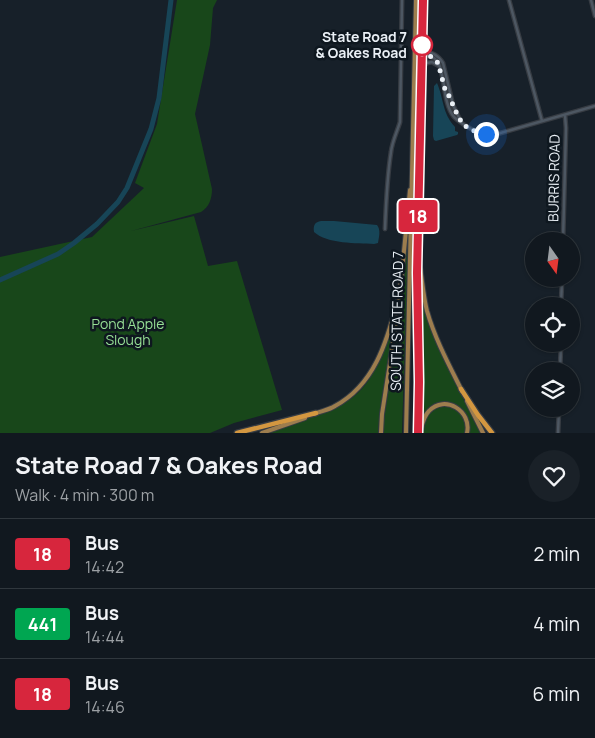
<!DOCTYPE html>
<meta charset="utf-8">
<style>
body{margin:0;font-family:Manrope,sans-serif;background:#1a2128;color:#f1f3f6;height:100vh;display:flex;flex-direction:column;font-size:19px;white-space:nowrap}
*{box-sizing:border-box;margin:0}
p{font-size:16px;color:#9ca0a4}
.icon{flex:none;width:28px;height:28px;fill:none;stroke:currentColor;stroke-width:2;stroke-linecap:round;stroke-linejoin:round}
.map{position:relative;height:433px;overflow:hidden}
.panel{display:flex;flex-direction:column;background:#11181f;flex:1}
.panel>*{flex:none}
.badge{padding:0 10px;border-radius:4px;font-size:18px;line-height:32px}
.needle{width:32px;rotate:166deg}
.fabs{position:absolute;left:525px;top:232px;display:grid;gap:10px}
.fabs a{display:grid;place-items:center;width:55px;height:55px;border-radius:50%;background:#11181f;box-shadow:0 1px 4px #0004,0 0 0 1px #30373d;font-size:25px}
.you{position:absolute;width:25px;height:25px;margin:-12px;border:4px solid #fff;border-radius:50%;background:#1a73e8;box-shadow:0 0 0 8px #1a73e833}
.map>.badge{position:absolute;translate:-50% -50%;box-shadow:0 0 0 2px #fff}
.round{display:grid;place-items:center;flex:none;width:52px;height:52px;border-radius:26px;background:#1a2128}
.headline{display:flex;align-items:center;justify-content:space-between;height:85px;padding:0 15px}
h1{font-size:24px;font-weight:700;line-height:38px}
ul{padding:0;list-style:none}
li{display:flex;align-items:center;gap:15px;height:70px;padding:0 15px;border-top:1px solid #30373d}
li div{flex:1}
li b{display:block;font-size:19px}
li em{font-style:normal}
li .badge{min-width:55px;font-weight:700;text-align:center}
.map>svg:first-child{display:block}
.green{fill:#18471a}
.water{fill:#174557}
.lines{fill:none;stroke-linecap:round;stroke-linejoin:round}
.river{stroke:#174557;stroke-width:5}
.street-casing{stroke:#373c43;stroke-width:5}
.primary-casing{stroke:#373c43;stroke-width:6}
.highway-casing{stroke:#373c43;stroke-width:7}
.street{stroke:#4d5762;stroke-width:2.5}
.primary{stroke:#9d7d4e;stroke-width:4}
.highway{stroke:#d39740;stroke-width:4.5}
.line-casing{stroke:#fff;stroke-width:11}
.line{stroke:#d7263d;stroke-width:8}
.walk{stroke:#eaf0f6;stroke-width:5;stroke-dasharray:0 9}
.stop-dot{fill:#fff;stroke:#d7263d;stroke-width:2.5}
.labels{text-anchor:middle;stroke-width:5;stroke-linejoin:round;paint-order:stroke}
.stop-label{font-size:14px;font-weight:bold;fill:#eaf0f6;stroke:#0e171f;text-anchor:end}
.street-label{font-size:14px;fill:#eaf0f6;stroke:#0e171f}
.park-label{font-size:14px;fill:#96df95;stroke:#0e171f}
</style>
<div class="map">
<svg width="595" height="433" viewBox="0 0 595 433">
<rect width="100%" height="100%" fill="#172029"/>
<path class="green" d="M 177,0 L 217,0 L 213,8 L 210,45 L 195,114 L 212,189 C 212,199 209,207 201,212 L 131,231 L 194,216 L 208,266 L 237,261 L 282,410 L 234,423 L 210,433 L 0,433 L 0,257 L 92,237 L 144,188 L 135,183 L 157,124 Z
M 407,241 L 408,242 L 402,433 L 383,433 L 384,419 L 400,315 Z
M 420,285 L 430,326 L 438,347 L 480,433 L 469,433 C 471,413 462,408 445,403 L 426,412 L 421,418 Z
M 394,319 L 395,319 L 380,409 L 378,433 L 266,433 C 278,429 290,424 302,420 C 329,411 356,403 371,376 C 381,358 387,338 394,319 Z
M 449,406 C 463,412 466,418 466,433 L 422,433 C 423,417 432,406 449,406 Z"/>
<path class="water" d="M 437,83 C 444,99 442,113 455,127 L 455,131 L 458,132 L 458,134 L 457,135 L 436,141 L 434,140 L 433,136 L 434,86 Z
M 321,221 L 334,221 L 377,225 C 381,230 379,237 378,243 L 374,244 C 357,243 327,244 314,232 C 313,225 315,222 321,221 Z"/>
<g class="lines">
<path class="river" d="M 0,280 L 58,254 L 74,243 L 97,224 L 118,202 L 127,188 L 151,129 L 159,98 L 171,0"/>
<g class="street-casing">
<path id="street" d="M 509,0 L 542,121
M 591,0 L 595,16
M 422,51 C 432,52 438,55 443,63 L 453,105 L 461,122
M 415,52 C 422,54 432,54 437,61 C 441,65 441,74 443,79 C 445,91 446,107 454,117 C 457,120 460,122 463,124 C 474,132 483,134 497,134 L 595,106
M 422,66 L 427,63 L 432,62 L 439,66
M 385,229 C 386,203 387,177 391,152 C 392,142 397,132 400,122 L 402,0
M 563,241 L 566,128 L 565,115
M 561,306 L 562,279
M 560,371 L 561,344
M 558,433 L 559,409"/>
</g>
<g class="primary-casing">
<path id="primary" d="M 419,261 C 422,277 423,295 427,311 C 435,339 449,365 462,391
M 467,401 L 483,433
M 314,414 C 321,411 329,410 335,406 C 374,385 387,342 397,302
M 262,433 L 305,418
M 381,433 L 382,414 L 398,312 L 410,190
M 406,433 L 416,0
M 418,433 L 419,370 L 417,273 L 423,0
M 420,433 C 422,425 423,417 429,411 C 445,394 472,411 467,433"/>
</g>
<g class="highway-casing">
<path id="highway" d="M 461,389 L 478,415 L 492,433
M 237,433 L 316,413"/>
</g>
<use href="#street" class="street"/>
<use href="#primary" class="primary"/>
<use href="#highway" class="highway"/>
</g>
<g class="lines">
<g class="line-casing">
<path id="line" d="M 418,433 L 419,382 L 417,273 L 423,0"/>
</g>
<use href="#line" class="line"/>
<path class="walk" d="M 422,45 L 422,54 L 432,57 L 438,63 L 446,93 L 451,98 L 453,106 L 462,123 L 469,129 L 477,132 L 486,134"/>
</g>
<circle class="stop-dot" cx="422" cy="45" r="10"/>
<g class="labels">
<g class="stop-label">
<text x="407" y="42">State Road 7<tspan x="407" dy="16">&amp; Oakes Road</tspan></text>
</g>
<g class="street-label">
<text transform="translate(554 178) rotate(-89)" y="5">BURRIS ROAD</text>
<text transform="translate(397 321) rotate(-89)" y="5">SOUTH STATE ROAD 7</text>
</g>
<g class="park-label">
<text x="128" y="329">Pond Apple<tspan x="128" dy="16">Slough</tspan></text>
</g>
</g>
</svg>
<div class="fabs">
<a><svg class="needle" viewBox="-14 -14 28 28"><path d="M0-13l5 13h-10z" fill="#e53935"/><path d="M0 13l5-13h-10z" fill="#9ca0a4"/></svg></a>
<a><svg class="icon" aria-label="locate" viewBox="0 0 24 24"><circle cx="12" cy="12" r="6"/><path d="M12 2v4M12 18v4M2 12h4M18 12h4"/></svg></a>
<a><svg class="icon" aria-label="layers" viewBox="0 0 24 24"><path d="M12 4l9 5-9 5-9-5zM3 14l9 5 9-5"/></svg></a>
</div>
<div class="you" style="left:486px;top:134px"></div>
<b class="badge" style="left:418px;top:216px;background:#d7263d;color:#fff">18</b>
</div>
<section class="panel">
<div class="headline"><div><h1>State Road 7 &amp; Oakes Road</h1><p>Walk · 4 min · 300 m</p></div><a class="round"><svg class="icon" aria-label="heart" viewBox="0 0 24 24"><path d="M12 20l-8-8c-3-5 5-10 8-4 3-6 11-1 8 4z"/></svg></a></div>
<ul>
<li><span class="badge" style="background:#d7263d;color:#fff">18</span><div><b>Bus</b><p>14:42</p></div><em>2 min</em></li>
<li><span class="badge" style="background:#00a651;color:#fff">441</span><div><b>Bus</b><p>14:44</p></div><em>4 min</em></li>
<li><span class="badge" style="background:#d7263d;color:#fff">18</span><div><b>Bus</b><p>14:46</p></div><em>6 min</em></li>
</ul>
</section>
